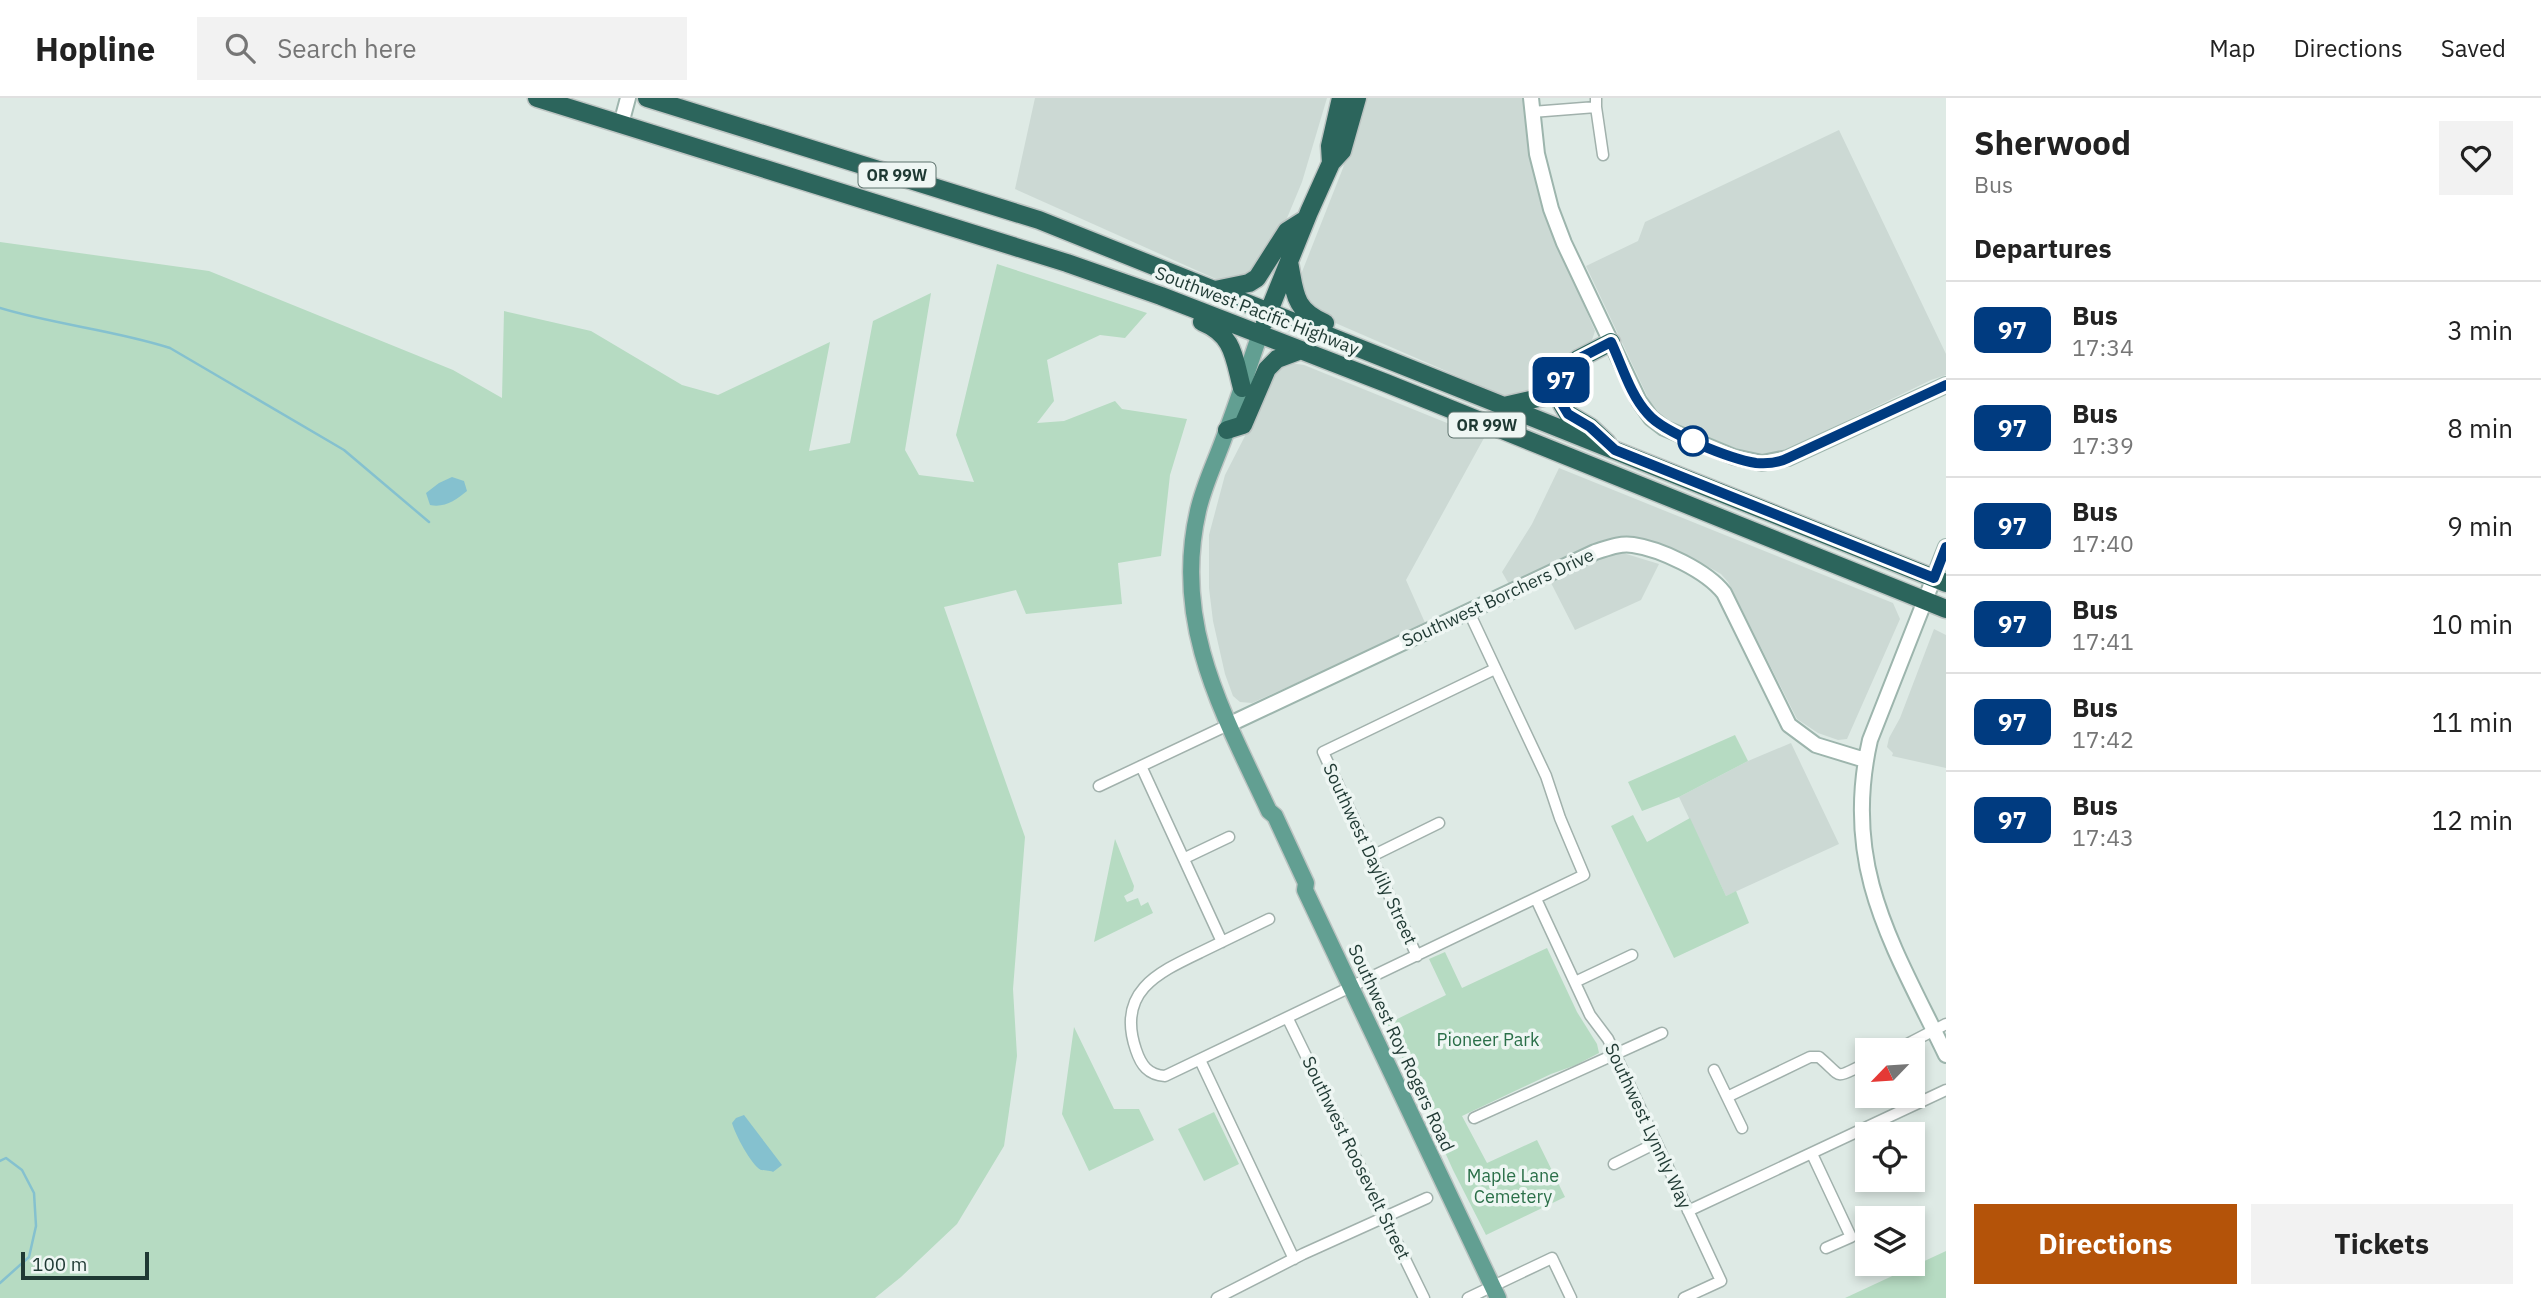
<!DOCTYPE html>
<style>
body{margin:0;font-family:"IBM Plex Sans",sans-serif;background:#f2f2f2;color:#222;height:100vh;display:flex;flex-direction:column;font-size:26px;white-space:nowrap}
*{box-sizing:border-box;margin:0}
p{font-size:23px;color:#767676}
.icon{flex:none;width:38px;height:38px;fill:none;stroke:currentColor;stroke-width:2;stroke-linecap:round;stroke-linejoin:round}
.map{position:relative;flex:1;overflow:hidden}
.sheet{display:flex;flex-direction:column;background:#fff;width:595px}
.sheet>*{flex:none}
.badge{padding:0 14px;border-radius:10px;font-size:24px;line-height:46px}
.needle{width:46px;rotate:245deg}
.buttons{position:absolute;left:1855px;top:940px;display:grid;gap:14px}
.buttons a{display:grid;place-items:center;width:70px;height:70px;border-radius:0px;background:#fff;box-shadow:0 4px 10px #0003;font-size:35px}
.scale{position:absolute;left:21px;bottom:18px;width:128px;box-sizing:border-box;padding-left:7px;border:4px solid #1f3933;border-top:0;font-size:19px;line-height:24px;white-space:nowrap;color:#1f3933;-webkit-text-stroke:5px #eef6f3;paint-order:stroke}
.map>.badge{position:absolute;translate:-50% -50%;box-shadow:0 0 0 4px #fff}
h2{padding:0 28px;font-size:26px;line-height:63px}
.round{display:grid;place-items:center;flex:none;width:74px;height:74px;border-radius:0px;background:#f2f2f2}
.headline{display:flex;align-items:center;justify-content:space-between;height:119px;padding:0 28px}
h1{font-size:33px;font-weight:700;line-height:52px}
.action{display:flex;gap:14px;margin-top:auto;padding:14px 28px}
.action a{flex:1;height:80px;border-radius:0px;background:#b45309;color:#fff;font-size:28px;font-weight:700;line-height:80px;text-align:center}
.action a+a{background:#f2f2f2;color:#222}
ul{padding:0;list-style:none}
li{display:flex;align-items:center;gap:21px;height:98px;padding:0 28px;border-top:2px solid #e0e0e0}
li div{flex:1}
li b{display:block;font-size:26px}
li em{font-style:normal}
li .badge{min-width:77px;font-weight:700;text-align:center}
header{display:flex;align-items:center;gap:42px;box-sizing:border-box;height:98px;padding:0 35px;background:#fff;border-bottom:2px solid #e0e0e0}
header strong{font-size:33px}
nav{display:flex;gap:38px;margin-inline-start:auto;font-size:24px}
.search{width:490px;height:63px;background:#f2f2f2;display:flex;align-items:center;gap:18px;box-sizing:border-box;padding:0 24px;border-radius:0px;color:#767676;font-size:26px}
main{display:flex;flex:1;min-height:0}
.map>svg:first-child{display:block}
.built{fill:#ccd9d4}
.green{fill:#b6dbc2}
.water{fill:#85c1cf}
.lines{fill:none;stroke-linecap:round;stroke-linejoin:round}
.stream{stroke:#85c1cf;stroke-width:2.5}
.street-casing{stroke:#a1b1ac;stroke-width:13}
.secondary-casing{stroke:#9db5ad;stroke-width:18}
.primary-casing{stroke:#bcc4c2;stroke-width:19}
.highway-casing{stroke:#bcc4c2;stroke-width:21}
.street{stroke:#fff;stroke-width:10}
.secondary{stroke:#fff;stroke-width:14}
.primary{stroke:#629f92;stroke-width:16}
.highway{stroke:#2c655c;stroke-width:18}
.line-casing{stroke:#fff;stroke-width:16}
.line{stroke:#003b80;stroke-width:10}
.stop-dot{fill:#fff;stroke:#003b80;stroke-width:3.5}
.labels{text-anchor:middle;stroke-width:7;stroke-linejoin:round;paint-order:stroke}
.shield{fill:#eef6f3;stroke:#5d726d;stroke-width:2}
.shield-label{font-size:16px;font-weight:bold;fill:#1f3933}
.street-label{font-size:18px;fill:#1f3933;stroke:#eef6f3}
.park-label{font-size:18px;fill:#2a6f48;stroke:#eef6f3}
</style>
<header>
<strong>Hopline</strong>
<div class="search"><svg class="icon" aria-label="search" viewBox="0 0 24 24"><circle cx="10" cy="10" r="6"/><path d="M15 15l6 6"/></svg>Search here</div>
<nav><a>Map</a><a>Directions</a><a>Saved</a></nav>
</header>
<main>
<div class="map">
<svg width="1946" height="1200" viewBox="0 0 1946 1200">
<rect width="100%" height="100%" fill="#deeae5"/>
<path class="built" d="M 1035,0 L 1327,0 L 1302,84 L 1263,178 L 1227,186 L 1015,91 Z
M 1361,0 L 1524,0 L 1528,47 L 1537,89 L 1550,129 L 1595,233 L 1591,245 L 1544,293 L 1506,299 L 1317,217 L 1307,210 L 1298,184 L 1343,70 Z
M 1839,32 L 1946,256 L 1946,277 L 1931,282 L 1780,355 L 1764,357 L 1747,355 L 1669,323 L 1658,315 L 1650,304 L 1586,168 L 1638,143 L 1645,124 Z
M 1290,265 L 1304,267 L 1484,340 L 1406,482 L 1426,527 L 1252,605 L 1240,604 L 1233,598 L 1225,576 L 1213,523 L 1209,490 L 1209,437 L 1225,377 L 1245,338 L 1270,277 L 1272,273 Z
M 1559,370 L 1893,505 L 1900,521 L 1847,641 L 1838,642 L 1818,635 L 1797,621 L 1728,484 L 1721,476 L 1705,467 L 1654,444 L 1632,438 L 1604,443 L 1510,488 L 1502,474 L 1532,426 Z
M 1623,455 L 1659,466 L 1641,502 L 1575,532 L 1550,483 L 1612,456 Z
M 1934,531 L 1946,537 L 1946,670 L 1892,658 L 1893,655 L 1887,649 L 1889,640 L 1900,620 Z
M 1791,645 L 1839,746 L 1726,798 L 1679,699 L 1748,663 Z"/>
<path class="green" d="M 0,144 L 209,173 L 453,272 L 502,300 L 504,213 L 591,233 L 682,287 L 718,297 L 830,244 L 809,353 L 850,345 L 873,223 L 931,195 L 905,352 L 919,377 L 974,384 L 956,337 L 997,166 L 1147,215 L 1125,240 L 1100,237 L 1047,262 L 1054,303 L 1037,325 L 1064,323 L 1115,303 L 1122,311 L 1187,321 L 1170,377 L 1161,458 L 1118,465 L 1122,506 L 1026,516 L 1016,492 L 944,509 L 1025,739 L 1013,891 L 1017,958 L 1004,1048 L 957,1126 L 901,1179 L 875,1200 L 0,1200 Z
M 1735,637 L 1748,663 L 1679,699 L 1642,713 L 1628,684 Z
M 1633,717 L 1647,744 L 1690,720 L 1726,798 L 1736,793 L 1749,825 L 1674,860 L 1611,728 Z
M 1115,741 L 1134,788 L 1133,793 L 1124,798 L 1127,804 L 1138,800 L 1141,808 L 1148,804 L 1153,815 L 1094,844 Z
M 1547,850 L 1577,914 L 1597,946 L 1599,955 L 1576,967 L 1551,976 L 1462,1018 L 1487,1065 L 1537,1042 L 1565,1099 L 1486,1137 L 1453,1072 L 1387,926 L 1446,897 L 1429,861 L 1445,854 L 1462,890 Z
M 1074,929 L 1114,1011 L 1139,1011 L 1154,1042 L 1089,1073 L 1062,1016 Z
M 1214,1014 L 1239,1066 L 1204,1083 L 1178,1031 Z
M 1946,1153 L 1946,1200 L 1845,1200 Z"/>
<path class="water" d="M 452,379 L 464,383 L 467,393 C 456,402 445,410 430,407 L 426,395 L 439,385 Z
M 744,1017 L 782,1067 L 773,1074 C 772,1073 762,1072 761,1072 C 751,1067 735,1036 732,1025 L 736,1020 Z"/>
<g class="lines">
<path class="stream" d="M 0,210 C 56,227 114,232 170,250 L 344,352 L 429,424
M 0,1063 L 6,1060 L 22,1072 L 34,1095 L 36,1128 L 29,1159 L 0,1185"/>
<g class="street-casing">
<path id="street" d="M 1596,9 L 1603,57
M 1532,14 L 1596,9 L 1596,0
M 1141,668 L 1222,844
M 1099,688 L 1228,627
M 1372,758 L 1439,725
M 1185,760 L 1229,739
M 1536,801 L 1590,917 L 1608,941 L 1721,1183 L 1684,1200
M 1269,821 C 1246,832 1224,843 1201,854 C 1157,875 1116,894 1136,952 C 1141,967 1148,977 1165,978 L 1584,777 L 1560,720 L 1546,678 L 1468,512
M 1417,858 L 1323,654 L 1495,571
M 1575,884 L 1632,857
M 1288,921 L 1424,1200
M 1896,952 L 1946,926
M 1200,962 L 1294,1161
M 1714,972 L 1742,1030
M 1727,999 L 1810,959 L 1819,959 C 1845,981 1832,981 1867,965
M 1474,1020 L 1662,935
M 1812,1056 L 1851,1139 L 1826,1150
M 1614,1066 L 1656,1045
M 1688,1113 L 1946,992
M 1217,1200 L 1303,1156 L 1427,1100
M 1468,1200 L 1552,1160 L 1571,1200"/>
</g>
<g class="secondary-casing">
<path id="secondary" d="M 1531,0 L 1537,56 L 1551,111 L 1564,145 L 1639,303 L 1651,320 L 1664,330 L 1734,359 L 1762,365 L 1788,360 L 1946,287
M 621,26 L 628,0
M 1946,449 L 1870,642 C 1841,769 1893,847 1946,957
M 1228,627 L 1595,454 C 1608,450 1619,445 1633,447 C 1661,451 1707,473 1724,495 L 1789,627 L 1816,647 L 1865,662"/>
</g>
<g class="primary-casing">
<path id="primary" d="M 1260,236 C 1248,270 1238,304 1225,337 C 1216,363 1204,386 1198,413 C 1172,526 1223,615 1269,713 L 1275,718 L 1306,785 L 1305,792 L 1498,1200"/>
</g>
<g class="highway-casing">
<path id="highway" d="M 537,0 L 1067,165 L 1161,198 L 1386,285 L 1946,511
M 647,0 L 1039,122 L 1946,485
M 1331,65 L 1330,48 L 1341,0
M 1289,164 C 1295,194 1293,212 1325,225
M 1215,192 L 1249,185 L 1257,180 L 1287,133 L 1306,121
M 1265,223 L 1309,114 L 1331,65 L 1342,53 L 1357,0
M 1202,224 C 1234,237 1234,260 1242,290
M 1559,286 L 1562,306 L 1568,316 L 1590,329 L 1607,345
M 1504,308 L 1543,299 L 1559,286 L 1565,274 L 1578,261 L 1611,244
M 1227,332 L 1243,327 L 1267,271 L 1277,261 L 1301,252"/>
</g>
<use href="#street" class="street"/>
<use href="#secondary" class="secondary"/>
<use href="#primary" class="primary"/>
<use href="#highway" class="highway"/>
</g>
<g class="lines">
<g class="line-casing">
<path id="line" d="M 1946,287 L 1788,360 C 1778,365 1767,366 1756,365 C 1731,361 1664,335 1648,316 C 1630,297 1622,267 1611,244 L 1578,261 L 1565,274 L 1559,286 L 1562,306 L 1568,316 L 1590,329 L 1615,352 L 1934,480 L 1946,449"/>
</g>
<use href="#line" class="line"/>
</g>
<circle class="stop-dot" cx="1693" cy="343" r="14"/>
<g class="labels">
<g class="shield">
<rect x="858.5" y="64.5" width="77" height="25" rx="5"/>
<rect x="1448.5" y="314.5" width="77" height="25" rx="5"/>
</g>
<g class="shield-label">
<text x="897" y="83">OR 99W</text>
<text x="1487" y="333">OR 99W</text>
</g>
<g class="street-label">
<text transform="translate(1257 213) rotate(21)" y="6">Southwest Pacific Highway</text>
<text transform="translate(1498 500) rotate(-25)" y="6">Southwest Borchers Drive</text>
<text transform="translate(1370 756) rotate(65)" y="6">Southwest Daylily Street</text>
<text transform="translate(1401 950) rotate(65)" y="6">Southwest Roy Rogers Road</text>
<text transform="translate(1648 1028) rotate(65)" y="6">Southwest Lynnly Way</text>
<text transform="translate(1356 1060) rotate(64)" y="6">Southwest Roosevelt Street</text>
</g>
<g class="park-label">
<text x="1488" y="948">Pioneer Park</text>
<text x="1513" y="1084">Maple Lane<tspan x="1513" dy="21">Cemetery</tspan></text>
</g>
</g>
</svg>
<div class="buttons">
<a><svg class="needle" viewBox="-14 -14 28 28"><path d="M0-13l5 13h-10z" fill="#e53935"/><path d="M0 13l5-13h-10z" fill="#767676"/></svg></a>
<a><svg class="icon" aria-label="locate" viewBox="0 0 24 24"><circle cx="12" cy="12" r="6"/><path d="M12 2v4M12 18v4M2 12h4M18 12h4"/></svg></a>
<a><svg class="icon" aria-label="layers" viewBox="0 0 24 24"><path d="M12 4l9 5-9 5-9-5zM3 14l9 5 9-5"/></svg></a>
</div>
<div class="scale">100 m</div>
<b class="badge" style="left:1561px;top:282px;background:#003b80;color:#fff">97</b>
</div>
<section class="sheet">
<div class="headline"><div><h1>Sherwood</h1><p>Bus</p></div><a class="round"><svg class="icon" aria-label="heart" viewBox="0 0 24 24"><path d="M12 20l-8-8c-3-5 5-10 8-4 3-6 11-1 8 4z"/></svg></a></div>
<h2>Departures</h2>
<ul>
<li><span class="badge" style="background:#003b80;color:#fff">97</span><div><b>Bus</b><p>17:34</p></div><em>3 min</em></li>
<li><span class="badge" style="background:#003b80;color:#fff">97</span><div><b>Bus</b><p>17:39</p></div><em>8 min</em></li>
<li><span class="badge" style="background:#003b80;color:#fff">97</span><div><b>Bus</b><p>17:40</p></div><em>9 min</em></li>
<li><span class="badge" style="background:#003b80;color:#fff">97</span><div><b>Bus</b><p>17:41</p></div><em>10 min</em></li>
<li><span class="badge" style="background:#003b80;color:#fff">97</span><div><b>Bus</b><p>17:42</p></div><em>11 min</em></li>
<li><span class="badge" style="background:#003b80;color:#fff">97</span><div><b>Bus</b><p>17:43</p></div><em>12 min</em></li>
</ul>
<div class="action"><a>Directions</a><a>Tickets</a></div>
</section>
</main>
